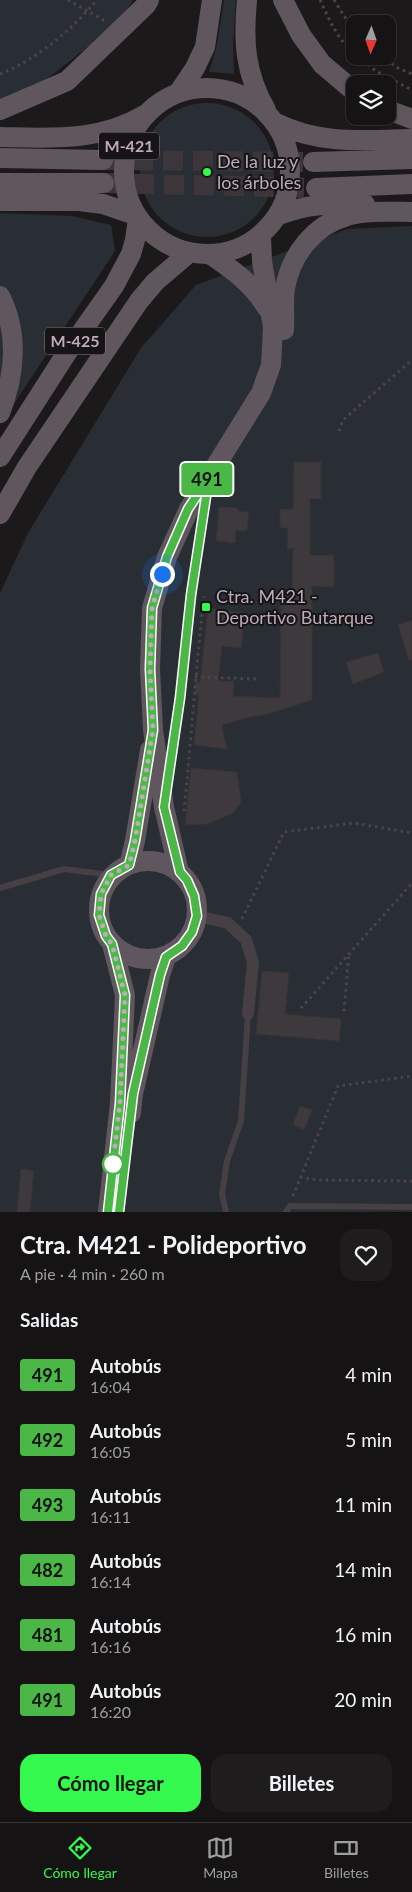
<!DOCTYPE html>
<html lang="es">
<meta charset="utf-8">
<style>
body{margin:0;font-family:Lato,sans-serif;background:#1e1c1d;color:#f1f3f6;height:100vh;display:flex;flex-direction:column;font-size:19px;white-space:nowrap}
*{box-sizing:border-box;margin:0}
p{font-size:16px;color:#9d9ea0}
.icon{flex:none;width:28px;height:28px;fill:none;stroke:currentColor;stroke-width:2;stroke-linecap:round;stroke-linejoin:round}
.map{position:relative;height:1212px;overflow:hidden}
.drawer{display:flex;flex-direction:column;background:#151314;flex:1}
.drawer>*{flex:none}
.badge{padding:0 10px;border-radius:4px;font-size:18px;line-height:32px}
.needle{width:32px;rotate:182deg}
.tools{position:absolute;left:346px;top:15px;display:grid;gap:10px}
.tools a{display:grid;place-items:center;width:50px;height:50px;border-radius:10px;background:#151314;box-shadow:0 1px 4px #0004,0 0 0 1px #343234;font-size:25px}
.you{position:absolute;width:25px;height:25px;margin:-12px;border:4px solid #fff;border-radius:50%;background:#1a73e8;box-shadow:0 0 0 8px #1a73e833}
.map>.badge{position:absolute;translate:-50% -50%;box-shadow:0 0 0 2px #fff}
h2{padding:0 20px;font-size:19px;line-height:45px}
.round{display:grid;place-items:center;flex:none;width:52px;height:52px;border-radius:15px;background:#1e1c1d}
.headline{display:flex;align-items:center;justify-content:space-between;height:85px;padding:0 20px}
h1{font-size:24px;font-weight:700;line-height:38px}
.action{display:flex;gap:10px;margin-top:auto;padding:10px 20px}
.action a{flex:1;height:58px;border-radius:15px;background:#35f84e;color:#111;font-size:20px;font-weight:700;line-height:58px;text-align:center}
.action a+a{background:#1e1c1d;color:#f1f3f6}
ul{padding:0;list-style:none}
li{display:flex;align-items:center;gap:15px;height:65px;padding:0 20px}
li div{flex:1}
li b{display:block;font-size:19px}
li em{font-style:normal}
li .badge{min-width:55px;font-weight:700;text-align:center}
.menu{display:flex;justify-content:space-around;align-items:center;height:70px;border-top:1px solid #343234;background:#151314;font-size:14px;color:#9d9ea0}
.menu a{display:grid;justify-items:center;gap:2px}
.menu .on{color:#35f84e}
.map>svg:first-child{display:block}
.green{fill:#292d34}
.building{fill:#3e393c;stroke:#383336}
.lines{fill:none;stroke-linecap:round;stroke-linejoin:round}
.primary-tunnel{stroke:#3c363b;stroke-width:20;stroke-dasharray:20 10;stroke-linecap:butt}
.path{stroke:#4d444b;stroke-width:3;stroke-dasharray:2.5 4;stroke-linecap:butt}
.service{stroke:#463f44;stroke-width:6}
.minor{stroke:#463f44;stroke-width:12}
.primary{stroke:#60565d;stroke-width:20}
.line-casing{stroke:#fff;stroke-width:11}
.line{stroke:#4ab747;stroke-width:8}
.walk{stroke:#bcabb9;stroke-width:5;stroke-dasharray:0 9}
.poi-dot{fill:#35f84e;stroke:#171416;stroke-width:2}
.stop-dot{fill:#fff;stroke:#4ab747;stroke-width:2.5}
.labels{text-anchor:middle;stroke-width:4;stroke-linejoin:round;paint-order:stroke}
.shield{fill:#171416;stroke:#8a7e88;stroke-width:1}
.shield-label{font-size:16px;font-weight:bold;fill:#bcabb9}
.poi-label{font-size:18px;fill:#bcabb9;stroke:#171416;text-anchor:start}
</style>
<div class="map">
<svg width="412" height="1212" viewBox="0 0 412 1212">
<rect width="100%" height="100%" fill="#1c191b"/>
<path class="green" d="M 0,0 L 133,0 L 120,22 L 12,106 L 0,107 Z
M 224,0 L 236,0 L 233,44 L 234,74 L 209,72 L 217,45 Z
M140 170a67 67 0 1 1 134 0a67 67 0 1 1-134 0Z
M 0,213 L 72,216 L 111,225 L 115,251 L 0,425 Z
M 412,226 L 412,1212 L 0,1212 L 0,593 L 28,533 L 141,348 L 196,285 L 347,229 Z"/>
<path class="building" d="M 294,462 L 321,462 L 321,499 L 310,499 L 310,555 L 334,555 L 334,587 L 312,586 L 312,700 L 268,714 L 246,718 L 222,725 L 224,738 L 228,749 L 194,745 L 199,695 L 195,695 L 196,682 L 200,682 L 208,608 L 245,613 L 241,648 L 222,646 L 218,681 L 234,681 L 233,696 L 280,698 L 281,594 L 292,594 L 293,548 L 287,549 L 288,528 L 280,528 L 280,509 L 293,509 Z
M 219,507 L 238,508 L 238,511 L 249,512 L 247,531 L 236,531 L 235,543 L 216,541 Z
M 412,620 L 412,660 L 409,660 L 398,625 Z
M 378,653 L 384,672 L 353,684 L 346,662 Z
M 191,768 L 237,772 L 241,802 L 233,813 L 207,824 L 185,825 Z
M 262,971 L 289,973 L 285,1014 L 341,1019 L 339,1041 L 256,1034 Z
M 300,1106 L 312,1110 L 304,1130 L 293,1125 Z
M 21,1169 L 34,1171 L 30,1212 L 17,1212 Z"/>
<g class="lines">
<path class="primary-tunnel" d="M 103,160 L 313,162
M 104,183 L 316,188"/>
<path class="path" d="M 68,0 L 105,21
M 320,0 C 329,19 338,41 355,54
M 334,0 L 355,33
M 358,56 L 376,71 L 412,90
M 381,56 L 398,68 L 412,74
M 0,74 C 38,59 71,30 97,0
M 339,431 L 343,420 L 412,360
M 195,677 L 256,679
M 184,811 C 191,740 196,668 204,596
M 242,919 L 284,832 L 354,823 L 412,833
M 301,1008 L 412,883
M 344,1011 L 349,954
M 300,1177 L 317,1180 L 412,1181
M 293,1196 L 338,1086 L 412,1076"/>
<path class="service" d="M 168,779 C 172,751 177,723 180,695 C 187,628 192,560 207,494
M 0,888 L 64,869 L 111,875
M 226,1212 L 222,1194 L 227,1161 L 241,1121 L 248,1014
M 286,1212 L 290,1206 L 412,1207"/>
<path class="minor" d="M 197,916 L 228,923 L 246,940 L 253,962 L 248,1014"/>
<path class="primary" d="M 247,0 C 243,42 245,73 266,110
M 283,0 L 301,35 L 322,64 L 355,92
M124 171a83 83 0 1 1 166 0a83 83 0 1 1-166 0Z
M 179,92 L 195,68 L 205,47 L 212,0
M 0,110 L 67,81 L 146,5 L 149,0
M 388,110 L 412,119
M 276,123 C 320,145 365,140 412,139
M 0,137 C 53,138 99,142 146,114
M 0,158 L 103,160
M 313,162 L 412,159
M 0,183 L 104,183
M 316,188 L 412,184
M 0,201 L 79,201 L 103,204 L 135,215
M 279,215 C 311,203 332,204 365,204
M 211,255 C 233,270 253,284 267,308
M 0,296 C 19,333 15,375 0,413
M 284,330 C 285,315 283,302 285,288 C 291,255 314,225 347,216 C 367,210 391,212 412,212
M 0,457 L 66,354 L 114,286 L 131,254 L 135,240 L 138,219
M 0,514 L 27,467 L 139,301 L 155,282 L 189,253
M99 910a49 49 0 1 1 98 0a49 49 0 1 1-98 0Z
M 129,865 L 135,841 L 150,750
M 179,872 L 164,807 L 153,730 L 150,669 L 152,608 L 167,557 L 189,509 L 261,393 L 271,365 L 273,327 L 262,261 L 261,236
M 131,1113 L 133,1094 L 160,975 L 166,957
M 108,1212 L 120,1103 L 125,995 L 112,944"/>
</g>
<g class="lines">
<g class="line-casing">
<path id="line" d="M 108,1212 L 120,1103 L 125,995 L 112,944 L 106,936 L 99,915 L 101,894 L 111,875 L 129,865 L 135,841 L 153,730 L 150,669 L 152,608 L 167,557 L 188,509 L 209,477 L 191,595 L 180,698 L 164,807 L 180,872 L 187,880 L 194,896 L 197,916 L 192,932 L 182,946 L 166,957 L 160,975 L 133,1094 L 119,1212"/>
</g>
<use href="#line" class="line"/>
<path class="walk" d="M 113,1164 L 120,1103 L 125,995 L 112,944 L 106,936 L 99,915 L 101,894 L 111,875 L 129,865 L 135,841 L 153,730 L 150,669 L 152,608 L 162,574"/>
</g>
<g class="poi-dot">
<circle cx="207" cy="172" r="5"/>
<rect x="201" y="602" width="10" height="10" rx="2.5"/>
</g>
<circle class="stop-dot" cx="113" cy="1164" r="10"/>
<g class="labels">
<g class="shield">
<rect x="99" y="132.5" width="60" height="27" rx="4"/>
<rect x="45" y="327.5" width="60" height="27" rx="4"/>
</g>
<g class="shield-label">
<text x="129" y="152">M-421</text>
<text x="75" y="347">M-425</text>
</g>
<g class="poi-label">
<text x="217" y="168">De la luz y<tspan x="217" dy="21">los árboles</tspan></text>
<text x="216" y="603">Ctra. M421 -<tspan x="216" dy="21">Deportivo Butarque</tspan></text>
</g>
</g>
</svg>
<div class="tools">
<a><svg class="needle" viewBox="-14 -14 28 28"><path d="M0-13l5 13h-10z" fill="#e53935"/><path d="M0 13l5-13h-10z" fill="#9d9ea0"/></svg></a>
<a><svg class="icon" aria-label="layers" viewBox="0 0 24 24"><path d="M12 4l9 5-9 5-9-5zM3 14l9 5 9-5"/></svg></a>
</div>
<div class="you" style="left:162px;top:574px"></div>
<b class="badge" style="left:207px;top:479px;background:#4ab747;color:#111">491</b>
</div>
<section class="drawer">
<div class="headline"><div><h1>Ctra. M421 - Polideportivo</h1><p>A pie · 4 min · 260 m</p></div><a class="round"><svg class="icon" aria-label="heart" viewBox="0 0 24 24"><path d="M12 20l-8-8c-3-5 5-10 8-4 3-6 11-1 8 4z"/></svg></a></div>
<h2>Salidas</h2>
<ul>
<li><span class="badge" style="background:#4ab747;color:#111">491</span><div><b>Autobús</b><p>16:04</p></div><em>4 min</em></li>
<li><span class="badge" style="background:#4ab747;color:#111">492</span><div><b>Autobús</b><p>16:05</p></div><em>5 min</em></li>
<li><span class="badge" style="background:#4ab747;color:#111">493</span><div><b>Autobús</b><p>16:11</p></div><em>11 min</em></li>
<li><span class="badge" style="background:#4ab747;color:#111">482</span><div><b>Autobús</b><p>16:14</p></div><em>14 min</em></li>
<li><span class="badge" style="background:#4ab747;color:#111">481</span><div><b>Autobús</b><p>16:16</p></div><em>16 min</em></li>
<li><span class="badge" style="background:#4ab747;color:#111">491</span><div><b>Autobús</b><p>16:20</p></div><em>20 min</em></li>
</ul>
<div class="action"><a>Cómo llegar</a><a>Billetes</a></div>
</section>
<nav class="menu">
<a class="on"><svg class="icon" aria-label="directions" viewBox="0 0 24 24"><path d="M12 3l9 9-9 9-9-9zM9 14v-3h6M13 9l2 2-2 2"/></svg>Cómo llegar</a>
<a><svg class="icon" aria-label="map" viewBox="0 0 24 24"><path d="M3 6l6-2 6 2 6-2v14l-6 2-6-2-6 2zM9 4v14M15 6v14"/></svg>Mapa</a>
<a><svg class="icon" aria-label="tickets" viewBox="0 0 24 24"><path d="M3 7h18v10H3zM15 7v10"/></svg>Billetes</a>
</nav>
